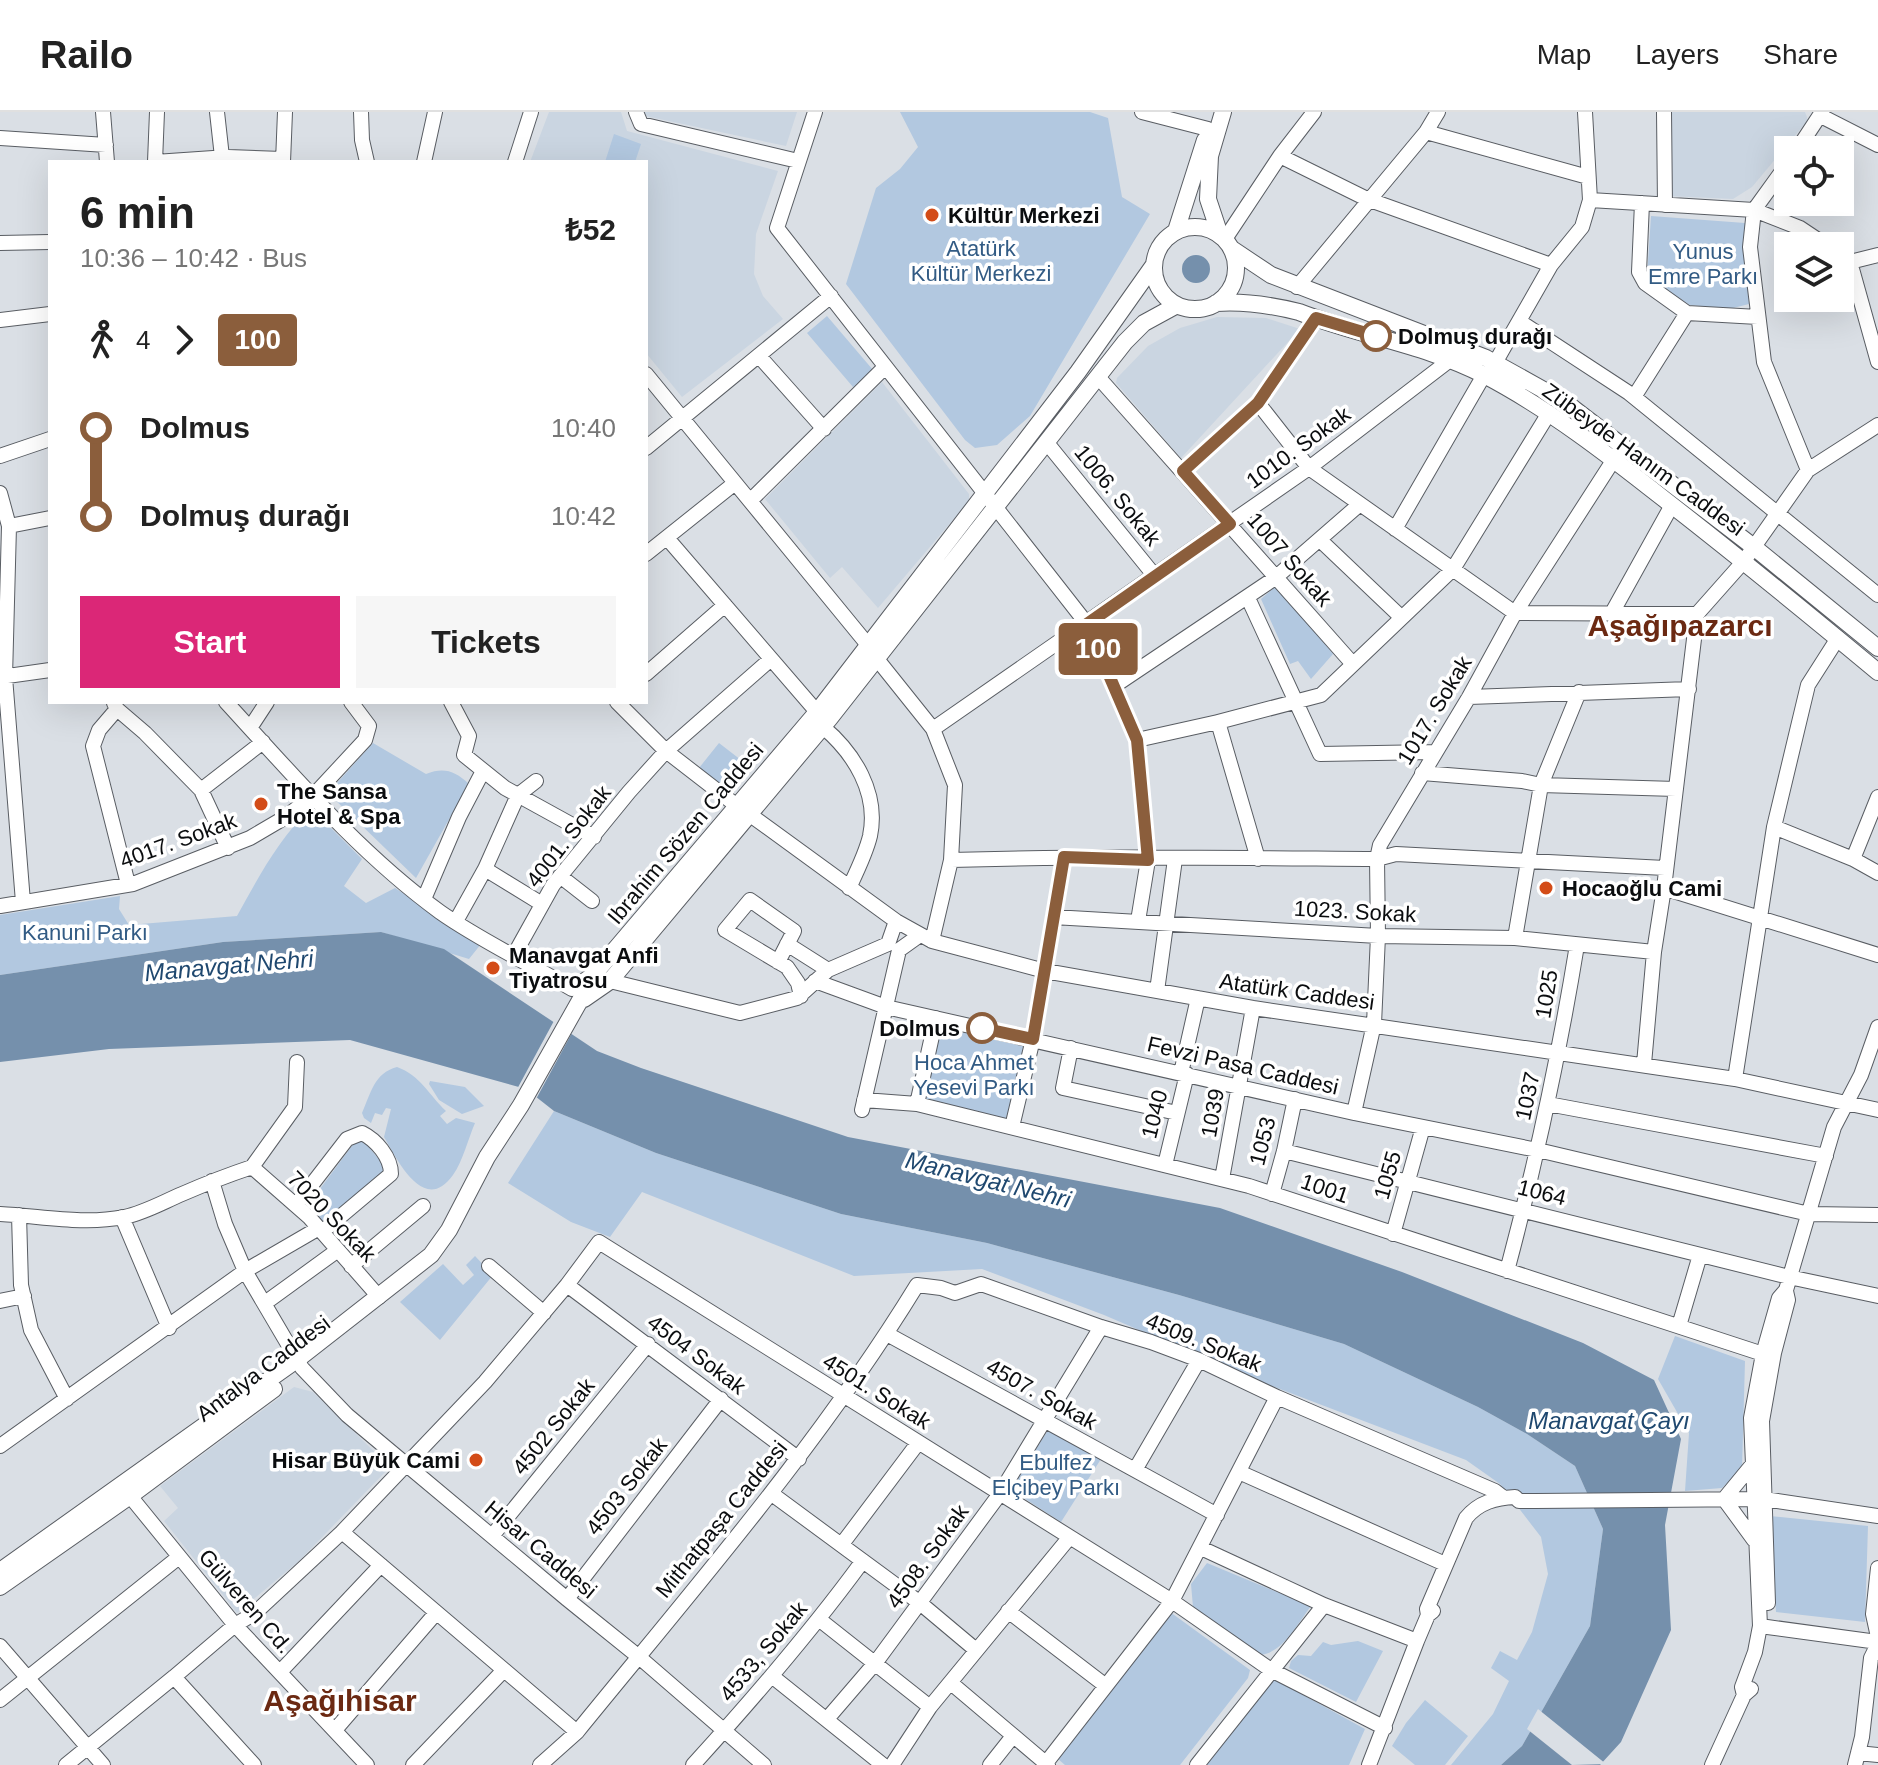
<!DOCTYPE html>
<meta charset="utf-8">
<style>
body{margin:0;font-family:Helvetica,sans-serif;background:#f6f6f6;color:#222;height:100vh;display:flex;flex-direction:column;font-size:30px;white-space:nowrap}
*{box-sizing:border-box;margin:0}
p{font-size:26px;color:#767676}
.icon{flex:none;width:44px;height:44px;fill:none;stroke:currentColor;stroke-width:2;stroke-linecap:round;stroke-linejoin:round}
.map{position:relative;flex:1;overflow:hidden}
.side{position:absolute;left:48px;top:48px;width:600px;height:544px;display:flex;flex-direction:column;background:#fff;border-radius:0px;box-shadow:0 8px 32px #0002}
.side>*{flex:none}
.badge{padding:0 16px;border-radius:6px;font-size:28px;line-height:52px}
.fabs{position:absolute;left:1774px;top:24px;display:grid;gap:16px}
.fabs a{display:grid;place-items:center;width:80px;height:80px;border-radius:0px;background:#fff;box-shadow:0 8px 32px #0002;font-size:40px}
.map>.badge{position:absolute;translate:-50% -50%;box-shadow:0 0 0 4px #fff}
.legs{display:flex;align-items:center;gap:12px;height:88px;padding:0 32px;font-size:26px}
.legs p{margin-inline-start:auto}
.summary{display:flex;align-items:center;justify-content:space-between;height:136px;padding:0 32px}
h1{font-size:44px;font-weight:700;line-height:60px}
.action{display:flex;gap:16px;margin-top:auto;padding:16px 32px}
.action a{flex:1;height:92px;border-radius:0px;background:#db2777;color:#fff;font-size:32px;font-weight:700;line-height:92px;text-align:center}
.action a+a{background:#f6f6f6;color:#222}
ul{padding:0 32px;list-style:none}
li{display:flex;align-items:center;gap:28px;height:88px;font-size:30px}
li i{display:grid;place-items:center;width:12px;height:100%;margin:0 10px;background:currentColor}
li i::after{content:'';width:20px;height:20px;margin:-10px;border:6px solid;border-radius:50%;background:#fff}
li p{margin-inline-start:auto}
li:first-child i{background:linear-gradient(#0000 50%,currentColor 0)}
li:last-child i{background:linear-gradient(currentColor 50%,#0000 0)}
header{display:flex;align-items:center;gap:48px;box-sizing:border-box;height:112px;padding:0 40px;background:#fff;border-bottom:2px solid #e0e0e0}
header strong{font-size:38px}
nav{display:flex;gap:44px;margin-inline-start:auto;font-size:28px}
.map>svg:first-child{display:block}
.built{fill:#cad5e1}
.green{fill:#b2c8e0}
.water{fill:#7590ac}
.pier{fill:#dadfe5}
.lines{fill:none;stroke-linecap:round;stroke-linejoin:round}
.minor-casing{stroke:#595d63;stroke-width:16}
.major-casing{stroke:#595d63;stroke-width:18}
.minor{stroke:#fff;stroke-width:14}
.major{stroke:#fff;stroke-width:16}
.line-1-casing{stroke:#fff;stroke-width:18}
.line-1{stroke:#8b5e3c;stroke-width:12}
.poi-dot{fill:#d34c18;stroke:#fff;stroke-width:3}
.stop-1-dot{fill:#fff;stroke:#8b5e3c;stroke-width:4}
.labels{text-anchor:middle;stroke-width:7;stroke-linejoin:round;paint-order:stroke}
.poi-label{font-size:22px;font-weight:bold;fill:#0b0d0f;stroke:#fff;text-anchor:start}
.park-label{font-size:22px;fill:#325b84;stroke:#fff}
.stop-label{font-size:22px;font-weight:bold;fill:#0b0d0f;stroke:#fff;text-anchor:start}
.street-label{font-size:22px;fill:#0b0d0f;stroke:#fff}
.water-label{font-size:24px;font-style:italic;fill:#1f486f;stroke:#fff}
.district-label{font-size:30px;font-weight:bold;fill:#6b2912;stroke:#fff}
</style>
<header>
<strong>Railo</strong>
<nav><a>Map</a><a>Layers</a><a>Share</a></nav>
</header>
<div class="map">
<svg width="1878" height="1653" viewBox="0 0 1878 1653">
<rect width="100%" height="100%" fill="#dadfe5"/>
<path class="built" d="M 549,0 L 621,0 L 627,19 L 778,59 L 756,122 L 754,162 L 763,184 L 783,207 L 682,285 L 646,241 L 646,50 L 530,50 Z
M 643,0 L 797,0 L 786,34 L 645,4 Z
M 1670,0 L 1805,0 L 1808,8 L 1752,75 L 1733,87 L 1669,84 Z
M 1217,205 L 1266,206 L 1300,217 L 1181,346 L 1116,271 L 1117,266 L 1148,234 L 1180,216 Z
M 882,270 L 969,382 L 969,389 L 878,496 L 842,455 L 830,466 L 765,387 Z
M 294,1275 L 313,1280 L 390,1355 L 299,1449 L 237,1501 L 164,1409 L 178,1396 L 160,1374 Z"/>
<path class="green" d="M 900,0 L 1090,0 L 1108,6 L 1122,85 L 1150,102 L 1030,304 L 997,333 L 975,336 L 965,328 L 846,172 L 876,76 L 900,57 L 918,35 Z
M 614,22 L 641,32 L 635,50 L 605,50 Z
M 1651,104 L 1745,111 L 1749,192 L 1729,197 L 1690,193 L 1647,166 Z
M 827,204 L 873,258 L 853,275 L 807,221 Z
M 1277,473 L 1333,542 L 1311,567 L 1298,549 L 1290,552 L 1261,487 Z
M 373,631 L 426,662 C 444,655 455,659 469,672 L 416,766 L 328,681 Z
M 719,631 L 741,648 L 720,673 L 699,656 Z
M 311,696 L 362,747 L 344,774 L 366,791 L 395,776 L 481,832 L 469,847 L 381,820 L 223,830 L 0,863 L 0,803 L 120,784 L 119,797 L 129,813 L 237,804 C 258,766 279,726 311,696 Z
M 940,915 L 1026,935 L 1009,1009 L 922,990 Z
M 397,955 C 420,963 429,983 446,999 L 440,1004 L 447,1012 L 456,1006 L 475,1011 C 468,1027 463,1049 453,1063 C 424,1104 397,1047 384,1025 L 391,997 L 386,996 L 382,1003 L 375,1001 L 371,1011 L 364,1006 L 362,1001 C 371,981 374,961 397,955 Z
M 430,969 L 465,975 L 484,994 L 462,1002 L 439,988 L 429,972 Z
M 554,999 L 656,1041 L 841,1102 L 987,1131 L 1179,1183 L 1344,1232 L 1478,1295 L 1527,1322 L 1575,1354 L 1603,1417 L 1590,1514 L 1522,1634 L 1501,1653 L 1451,1653 L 1493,1602 L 1509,1569 L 1491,1556 L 1500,1539 L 1517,1548 L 1532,1520 L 1548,1462 L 1541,1425 L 1500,1372 L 1466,1348 L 1251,1266 L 1104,1203 L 982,1157 L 854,1164 L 642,1080 L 610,1125 L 571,1110 L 508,1071 Z
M 357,1027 L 363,1028 L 387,1057 L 323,1111 L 308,1093 Z
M 475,1144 L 493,1163 L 440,1228 L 400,1190 L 443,1152 L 463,1173 L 474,1163 L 466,1153 Z
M 1675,1224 L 1745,1249 L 1742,1357 L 1722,1376 L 1685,1379 L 1689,1321 L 1658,1267 Z
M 1050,1315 L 1101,1347 L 1061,1410 L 1010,1377 Z
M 1770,1404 L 1868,1414 L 1865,1510 L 1776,1500 Z
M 1207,1451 L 1311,1494 C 1298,1511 1283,1541 1260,1543 L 1193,1495 L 1191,1472 Z
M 1170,1500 L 1250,1558 L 1248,1566 L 1180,1653 L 1065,1653 L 1058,1647 Z
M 1358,1529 L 1383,1539 L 1356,1590 L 1289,1556 L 1291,1549 L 1298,1543 L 1311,1544 L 1323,1530 L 1331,1533 Z
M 1274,1567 L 1365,1617 L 1349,1653 L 1206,1653 Z
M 1425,1588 L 1468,1624 L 1445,1653 L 1415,1653 L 1392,1634 L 1406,1611 Z"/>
<path class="water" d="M1182 157a14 14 0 1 1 28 0a14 14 0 1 1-28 0Z
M 381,820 L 444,837 L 597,939 L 641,956 L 848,1025 L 1220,1096 L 1402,1160 L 1583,1231 L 1654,1268 L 1681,1327 L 1665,1413 L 1671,1518 L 1621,1630 L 1600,1653 L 1501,1653 L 1522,1634 L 1590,1514 L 1603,1417 L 1575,1354 L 1527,1322 L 1478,1295 L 1344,1232 L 1179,1183 L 987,1131 L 841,1102 L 656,1041 L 554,999 L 526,977 L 350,928 L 109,937 L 0,950 L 0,863 L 223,830 Z"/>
<path class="pier" d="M 555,907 L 573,919 L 535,989 L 516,979 Z
M 1538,1597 L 1606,1652 L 1572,1653 L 1527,1617 Z"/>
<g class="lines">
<g class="minor-casing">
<path id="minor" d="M 103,0 L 107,50
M 217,0 L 222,45
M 361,0 L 362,28 L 367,50
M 636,0 L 641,12 L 798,49
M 815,0 L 777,116 L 1087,512 L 1137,628 L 1148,748 L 1138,809
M 1142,0 L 1208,17
M 1664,0 L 1665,93
M 1821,4 L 1878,33
M 1426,20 L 1588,65
M 0,26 L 106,33
M 1797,38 L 1822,0
M 1280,44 L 1367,87 L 1551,153
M 155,50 L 228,45 L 282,47
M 155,50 L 157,0
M 283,50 L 285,0
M 424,50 L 435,0
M 515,50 L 531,0
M 1788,51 L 1754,98 L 1750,135 L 1764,250 L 1808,358
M 1590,88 L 1754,98 L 1800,116 L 1827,134
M 1642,91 L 1639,160 L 1645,171 L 1687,201 L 1758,205
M 1225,127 L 1280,44 L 1314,0
M 0,131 L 50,130
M 1840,143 L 1850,150 L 1878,250
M 1850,150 L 1878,143
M 1297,175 L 1426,20 L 1438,0
M 0,208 L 50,202
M 1519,209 L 1629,281 L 1878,483
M 759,244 L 824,317
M 1495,251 L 1551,153 L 1582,115 L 1590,88 L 1585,0
M 646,262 L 868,533
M 1099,266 L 1352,551
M 1634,285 L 1687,201
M 1258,291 L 1309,356 L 1515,501 L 1697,502
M 1047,331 L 1154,463
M 646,336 L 831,184
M 0,344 L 50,327
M 1183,359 L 1258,291 L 1316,206
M 0,381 L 9,414 L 5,565 L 23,790
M 750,389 L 885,255
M 9,414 L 50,406
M 1395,417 L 1484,263
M 667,426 L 817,600
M 1320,428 L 1401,505
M 646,442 L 735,371
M 1248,486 L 1320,642 L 1434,640
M 1612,501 L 1672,393
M 877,547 L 933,617 L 955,673 L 951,748 L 932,829
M 646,562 L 725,493
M 0,565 L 50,558
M 1114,574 L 1275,466 L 1360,392
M 1469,585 L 1689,577
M 226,590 C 293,663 359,741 440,800 C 481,829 529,851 572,877 L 596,860
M 451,590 L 469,624 L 464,643 L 505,676 L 594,725
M 617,590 L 666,639 L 737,694
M 114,591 L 117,597 L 145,621 L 201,678
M 117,597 L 99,618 L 93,634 L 128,772
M 1218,610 L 1258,747
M 823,615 C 854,641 879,681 870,724 C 866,741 857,759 849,776
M 250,616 L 267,590
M 933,617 L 1309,356 L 1450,248
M 1137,628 L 1218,610 L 1321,583 L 1453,457 L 1549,301
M 1422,661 L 1522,669 L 1541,673 L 1676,677
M 749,702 L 896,809 L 932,829 L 1045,859 L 1253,896 L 1735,967 L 1878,998
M 1774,715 L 1853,747 L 1878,761
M 228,736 L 201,678 L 263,630
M 1853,747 L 1878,685
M 951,748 C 1093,744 1235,746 1377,747 L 1396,742 L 1665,756
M 485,757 L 542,792
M 560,764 L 592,789
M 1664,776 L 1878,843
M 424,787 L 459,705 L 483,659
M 0,794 L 133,772 L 250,726 L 284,706 L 313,684 L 365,628 L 369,614 L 351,590
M 1053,805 L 1378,824 L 1515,826 L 1654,840
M 456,809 L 485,757 L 518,683 L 536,669
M 1515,826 L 1541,673 L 1579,580
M 787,832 L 828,858
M 514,843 L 553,773 L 629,680 L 666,639 L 771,547
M 778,850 L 794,819 L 750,788 L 725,818 L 787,855 L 798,871 L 801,884
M 610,869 L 740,901 L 797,886 L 828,858 L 888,832 L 896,809
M 815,869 L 886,895 L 1354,1001 L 1542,1039 L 1809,1102 L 1878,1103
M 1157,879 L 1175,747
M 1071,936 L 1063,976 L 1177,1001
M 1644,952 L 1654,840 L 1664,776 L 1697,502 L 1744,449 L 1808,358 L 1878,313
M 1181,961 L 1198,886
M 1735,967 L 1774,715 L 1808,573 L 1838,526
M 864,988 L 917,992 L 1249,1074 L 1763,1242
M 917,992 L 936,906
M 1548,992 L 1826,1044
M 862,998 L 899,838 L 920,823
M 1354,1001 L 1374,912 L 1378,824 L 1377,747 L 1380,733 L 1469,585 L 1515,501 L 1618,341
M 1012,1015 L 1033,927 L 1064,745
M 1284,1039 L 1789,1165 L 1878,1184
M 1165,1053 L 1187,962
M 252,1055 L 309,1105 L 379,1185
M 252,1055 L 295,995 L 297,950
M 1222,1067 L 1253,896
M 212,1069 L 225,1112 L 245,1159 L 302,1256 L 347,1303 L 567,1487 L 639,1545 L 764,1653
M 1272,1082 L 1284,1039 L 1295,987
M 296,1093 L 347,1027 L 362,1021 C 376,1028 391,1045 391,1062 L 322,1120
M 0,1102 C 42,1104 83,1113 124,1105 C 144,1101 163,1090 182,1082 C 205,1072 228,1063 252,1055
M 19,1103 L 21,1173 L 31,1218 L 67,1287
M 122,1105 L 169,1216
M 1393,1122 L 1423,1015
M 351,1154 L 423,1094
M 489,1154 L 544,1201
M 1507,1159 C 1536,1051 1559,943 1577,833
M 567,1173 L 799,1347
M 0,1189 L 24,1184
M 265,1191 L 338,1138
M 1679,1214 L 1700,1143
M 887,1222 L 1217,1403
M 0,1334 L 245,1159 L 319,1116
M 1752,1353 L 1724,1387 L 1754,1428
M 1135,1358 L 1199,1248
M 1239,1360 L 1445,1452
M 772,1382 L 920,1491 L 976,1538
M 130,1384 L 235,1513 L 367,1653
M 342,1420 L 577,1620
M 492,1424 L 648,1232
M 842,1432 L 918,1331
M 1201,1436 L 1324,1493 L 1417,1529
M 1878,1456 L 1873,1502 L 1878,1525
M 567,1487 L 721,1287
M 1768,1491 L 1762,1309 L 1774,1241 L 1788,1188 L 1786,1179
M 1008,1499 L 1106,1574
M 1428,1503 L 1427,1497 L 1466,1406 C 1479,1390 1496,1386 1515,1385 L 1519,1389 L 1536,1389 L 1764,1387 L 1878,1404
M 820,1508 L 930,1595
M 1760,1514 L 1878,1530
M 0,1534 L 103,1653
M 280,1560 L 381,1453
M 174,1565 L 254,1653
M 773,1565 L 883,1653
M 951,1571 L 1048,1653
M 1744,1583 L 1742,1575 L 1755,1540 L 1760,1514 L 1751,1306 L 1763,1242 L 1779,1186 L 1786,1178 L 1834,1015 L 1861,963 L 1878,915
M 0,1588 L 179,1445
M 827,1607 L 876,1550 L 999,1383 L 1101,1215
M 335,1618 L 436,1501
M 1858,1641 L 1878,1643
M 1046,1651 L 1172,1489 L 1277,1285
M 66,1653 L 174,1565 L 235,1513 L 255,1501 L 342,1420 L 485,1270 L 567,1173 L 599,1130 L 1172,1489 L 1271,1558 L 1385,1616
M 413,1653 L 503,1559
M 540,1653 L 577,1620 C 695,1475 819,1333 917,1173 L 941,1176 L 955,1181 L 981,1172 L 1101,1215 L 1151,1230 L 1199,1248 L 1277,1285 L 1495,1379 L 1504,1386
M 693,1653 C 753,1587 810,1521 862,1450
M 892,1653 L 930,1595 L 1069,1426
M 990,1653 L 1013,1624
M 1197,1653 L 1324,1493
M 1369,1653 L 1417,1529 L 1428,1503 L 1433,1499
M 1712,1653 L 1744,1583 L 1751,1577
M 1855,1653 L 1862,1625 L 1871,1546 L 1878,1532"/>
</g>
<g class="major-casing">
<path id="major" d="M1154 156a41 41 0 1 1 82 0a41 41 0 1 1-82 0Z
M 1176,119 L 1205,28
M 1220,123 L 1208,87 L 1210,44 L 1223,0
M 1232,137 L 1271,163 L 1486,246 L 1565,290 L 1755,436 L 1878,536
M 1216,191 C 1244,189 1271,193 1299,200 C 1360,224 1426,233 1484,263 C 1549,297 1607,342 1664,387 C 1737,444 1807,501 1878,560
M 584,887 L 610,869 L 830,606 L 1125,230 L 1144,211 L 1177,193
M 0,1459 L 298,1247 L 431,1143 L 449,1118 L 487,1045 L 521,993 L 596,860 L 817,600 L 1078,260 L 1153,154
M 0,1475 L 130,1384 L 274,1277"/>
</g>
<use href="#minor" class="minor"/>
<use href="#major" class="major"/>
</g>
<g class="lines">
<g class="line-1-casing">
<path id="line-1" d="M 982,916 L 1033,927 L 1064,745 L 1148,748 L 1137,628 L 1087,512 L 1230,412 L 1183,359 L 1258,291 L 1316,206 L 1376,224"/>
</g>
<use href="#line-1" class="line-1"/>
</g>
<g class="poi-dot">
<circle cx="932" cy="103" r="8"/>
<circle cx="261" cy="692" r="8"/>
<circle cx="1546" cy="776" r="8"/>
<circle cx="493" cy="856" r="8"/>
<circle cx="476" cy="1348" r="8"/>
</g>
<g class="stop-1-dot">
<circle cx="1376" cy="224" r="14"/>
<circle cx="982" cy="916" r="14"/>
</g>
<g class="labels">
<g class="poi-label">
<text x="948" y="111">Kültür Merkezi</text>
<text x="277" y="687">The Sansa<tspan x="277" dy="25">Hotel &amp; Spa</tspan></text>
<text x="1562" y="784">Hocaoğlu Cami</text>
<text x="509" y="851">Manavgat Anfi<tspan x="509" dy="25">Tiyatrosu</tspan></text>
<text x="460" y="1356" text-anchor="end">Hisar Büyük Cami</text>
</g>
<g class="park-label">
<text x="981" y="144">Atatürk<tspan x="981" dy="25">Kültür Merkezi</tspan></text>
<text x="1703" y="147">Yunus<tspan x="1703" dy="25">Emre Parkı</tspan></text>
<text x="85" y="828">Kanuni Parkı</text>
<text x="974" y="958">Hoca Ahmet<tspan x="974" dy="25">Yesevi Parkı</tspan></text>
<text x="1056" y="1358">Ebulfez<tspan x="1056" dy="25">Elçibey Parkı</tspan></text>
</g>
<g class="stop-label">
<text x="1398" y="232">Dolmuş durağı</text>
<text x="960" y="924" text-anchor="end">Dolmus</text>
</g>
<g class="street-label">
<text transform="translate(1298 335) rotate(-36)" y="8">1010. Sokak</text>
<text transform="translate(1644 347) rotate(36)" y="8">Zübeyde Hanım Caddesi</text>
<text transform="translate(1118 383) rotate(51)" y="8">1006. Sokak</text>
<text transform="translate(1290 447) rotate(49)" y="8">1007 Sokak</text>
<text transform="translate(1434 598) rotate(-59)" y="8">1017. Sokak</text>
<text transform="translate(685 721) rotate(-50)" y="8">Ibrahim Sözen Caddesi</text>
<text transform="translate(568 724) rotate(-52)" y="8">4001. Sokak</text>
<text transform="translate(178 728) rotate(-20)" y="8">4017. Sokak</text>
<text transform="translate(1355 799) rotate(3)" y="8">1023. Sokak</text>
<text transform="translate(1297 879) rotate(8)" y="8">Atatürk Caddesi</text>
<text transform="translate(1546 882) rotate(-81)" y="8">1025</text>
<text transform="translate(1243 953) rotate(13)" y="8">Fevzi Pasa Caddesi</text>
<text transform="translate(1527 984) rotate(-78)" y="8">1037</text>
<text transform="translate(1212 1001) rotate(-80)" y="8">1039</text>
<text transform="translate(1154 1002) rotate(-76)" y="8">1040</text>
<text transform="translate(1262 1029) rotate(-76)" y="8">1053</text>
<text transform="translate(1387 1063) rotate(-74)" y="8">1055</text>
<text transform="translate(1325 1076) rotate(19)" y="8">1001</text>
<text transform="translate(1542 1080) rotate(14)" y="8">1064</text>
<text transform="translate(332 1104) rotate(46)" y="8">7020 Sokak</text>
<text transform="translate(1204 1230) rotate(22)" y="8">4509. Sokak</text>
<text transform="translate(697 1242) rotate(37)" y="8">4504 Sokak</text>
<text transform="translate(263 1256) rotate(-37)" y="8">Antalya Caddesi</text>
<text transform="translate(877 1279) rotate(32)" y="8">4501. Sokak</text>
<text transform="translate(1042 1282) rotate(29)" y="8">4507. Sokak</text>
<text transform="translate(553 1314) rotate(-51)" y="8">4502 Sokak</text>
<text transform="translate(626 1374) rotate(-52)" y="8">4503 Sokak</text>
<text transform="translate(721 1407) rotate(-51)" y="8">Mithatpaşa Caddesi</text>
<text transform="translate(541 1437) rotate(40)" y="8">Hisar Caddesi</text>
<text transform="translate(927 1444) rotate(-54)" y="8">4508. Sokak</text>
<text transform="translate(246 1489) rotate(49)" y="8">Gülveren Cd.</text>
<text transform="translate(763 1539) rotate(-50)" y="8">4533, Sokak</text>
</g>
<g class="water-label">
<text transform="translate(229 854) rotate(-5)" y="8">Manavgat Nehri</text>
<text transform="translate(988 1068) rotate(14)" y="8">Manavgat Nehri</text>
<text x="1609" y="1317">Manavgat Çayı</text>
</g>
<g class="district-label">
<text x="1680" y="524">Aşağıpazarcı</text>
<text x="340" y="1599">Aşağıhisar</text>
</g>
</g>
</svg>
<div class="fabs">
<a><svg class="icon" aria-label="locate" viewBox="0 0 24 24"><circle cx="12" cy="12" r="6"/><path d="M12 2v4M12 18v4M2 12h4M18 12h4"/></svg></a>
<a><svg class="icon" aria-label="layers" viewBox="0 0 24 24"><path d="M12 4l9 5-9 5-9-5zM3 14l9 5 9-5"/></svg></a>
</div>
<b class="badge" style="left:1098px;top:537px;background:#8b5e3c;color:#fff">100</b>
<section class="side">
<div class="summary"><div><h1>6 min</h1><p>10:36 – 10:42 · Bus</p></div><b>₺52</b></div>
<div class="legs"><svg class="icon" aria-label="walk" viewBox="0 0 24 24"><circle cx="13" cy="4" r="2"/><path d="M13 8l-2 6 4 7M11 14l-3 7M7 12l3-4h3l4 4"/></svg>4<svg class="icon" aria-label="forward" viewBox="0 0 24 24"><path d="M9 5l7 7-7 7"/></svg><b class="badge" style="background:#8b5e3c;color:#fff">100</b></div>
<ul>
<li><i style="color:#8b5e3c"></i><b>Dolmus</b><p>10:40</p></li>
<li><i style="color:#8b5e3c"></i><b>Dolmuş durağı</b><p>10:42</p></li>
</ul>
<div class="action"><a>Start</a><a>Tickets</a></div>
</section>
</div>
